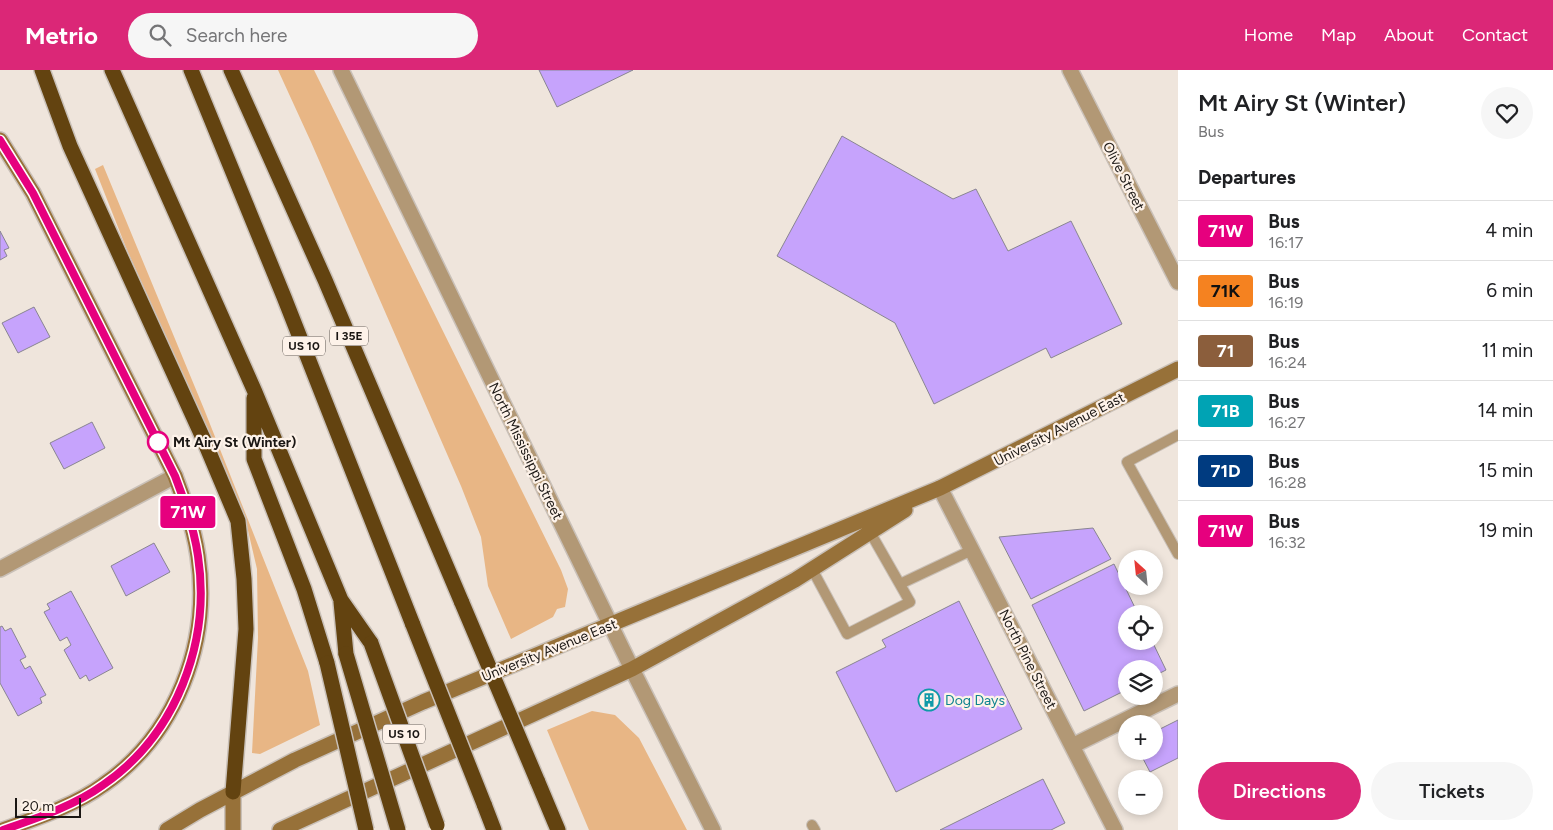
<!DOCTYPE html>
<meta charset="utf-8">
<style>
body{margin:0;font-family:Figtree,sans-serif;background:#f6f6f6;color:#202124;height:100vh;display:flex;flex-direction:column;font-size:19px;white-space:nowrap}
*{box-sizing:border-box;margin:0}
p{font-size:16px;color:#757577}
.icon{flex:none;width:28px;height:28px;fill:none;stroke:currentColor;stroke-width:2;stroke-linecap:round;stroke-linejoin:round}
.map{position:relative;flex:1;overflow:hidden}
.side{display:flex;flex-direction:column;background:#fff;width:375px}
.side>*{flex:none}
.badge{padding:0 10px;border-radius:4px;font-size:18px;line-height:32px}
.needle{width:32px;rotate:333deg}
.buttons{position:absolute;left:1118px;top:480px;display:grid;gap:10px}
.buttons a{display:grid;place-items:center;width:45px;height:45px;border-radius:50%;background:#fff;box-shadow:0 2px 8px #0003;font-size:25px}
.scale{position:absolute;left:15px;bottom:12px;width:66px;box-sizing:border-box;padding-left:5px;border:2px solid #1a1613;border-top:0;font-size:14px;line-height:18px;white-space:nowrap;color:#1a1613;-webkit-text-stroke:4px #fdf2e9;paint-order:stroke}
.map>.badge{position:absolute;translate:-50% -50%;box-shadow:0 0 0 2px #fff}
h2{padding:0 20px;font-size:19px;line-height:45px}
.round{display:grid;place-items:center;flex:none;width:52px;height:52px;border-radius:26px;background:#f6f6f6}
.headline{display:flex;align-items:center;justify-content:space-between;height:85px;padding:0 20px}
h1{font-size:24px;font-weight:600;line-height:38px}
.button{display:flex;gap:10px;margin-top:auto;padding:10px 20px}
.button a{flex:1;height:58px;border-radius:30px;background:#db2777;color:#fff;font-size:20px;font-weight:600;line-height:58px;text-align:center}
.button a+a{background:#f6f6f6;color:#202124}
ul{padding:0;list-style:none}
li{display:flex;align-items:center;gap:15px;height:60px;padding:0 20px;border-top:1px solid #e0e0e0}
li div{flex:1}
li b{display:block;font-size:19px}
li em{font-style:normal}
li .badge{min-width:55px;font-weight:700;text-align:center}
header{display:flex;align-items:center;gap:30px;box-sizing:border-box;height:70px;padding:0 25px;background:#db2777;color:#fff}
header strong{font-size:24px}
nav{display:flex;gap:28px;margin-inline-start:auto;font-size:18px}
.search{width:350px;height:45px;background:#f6f6f6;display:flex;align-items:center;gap:12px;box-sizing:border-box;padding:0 18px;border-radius:28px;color:#757577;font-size:19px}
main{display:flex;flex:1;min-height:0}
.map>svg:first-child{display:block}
.green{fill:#e8b685}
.building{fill:#c6a3fc;stroke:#898591}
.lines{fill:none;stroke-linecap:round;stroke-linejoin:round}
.lane-casing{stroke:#c9c0b8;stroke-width:12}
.street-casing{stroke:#c9c0b8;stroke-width:18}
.secondary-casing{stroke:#c9c0b8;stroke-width:18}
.highway-casing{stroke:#c9c0b8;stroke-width:18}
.lane{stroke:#b29875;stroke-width:10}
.street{stroke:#b29875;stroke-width:15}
.secondary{stroke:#977139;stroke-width:15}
.highway{stroke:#634310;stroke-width:15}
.highway-bridge-casing{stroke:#c9c0b8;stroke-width:18;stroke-linecap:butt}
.highway-bridge{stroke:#634310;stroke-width:15}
.line-casing{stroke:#fff;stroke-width:11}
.line{stroke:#e6007e;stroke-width:8}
.stop-dot{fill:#fff;stroke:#e6007e;stroke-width:2.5}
.labels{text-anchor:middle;stroke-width:4.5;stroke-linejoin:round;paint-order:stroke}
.shield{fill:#fdf2e9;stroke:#5e5853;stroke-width:1}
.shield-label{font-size:12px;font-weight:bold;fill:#1a1613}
.street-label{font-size:14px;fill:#1a1613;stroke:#fdf2e9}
.stop-label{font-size:14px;font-weight:bold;fill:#1a1613;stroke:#fdf2e9;text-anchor:start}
.culture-label{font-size:14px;fill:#0d838f;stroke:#fdf2e9;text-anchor:start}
</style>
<header>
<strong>Metrio</strong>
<div class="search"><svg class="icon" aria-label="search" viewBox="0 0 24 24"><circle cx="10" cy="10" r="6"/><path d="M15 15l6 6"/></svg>Search here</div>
<nav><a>Home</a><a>Map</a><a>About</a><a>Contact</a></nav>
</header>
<main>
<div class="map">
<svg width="1178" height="760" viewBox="0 0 1178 760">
<rect width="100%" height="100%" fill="#efe5dc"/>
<path class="green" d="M 278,0 L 314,0 L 561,500 L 568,519 L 565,537 L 557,539 L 553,547 L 511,569 L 488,516 L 481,467 L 461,416 L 311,72 Z
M 103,95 L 204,339 L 308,601 L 320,655 L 260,684 L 252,683 L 258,568 L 257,499 L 246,452 L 221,389 L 127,180 L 95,99 Z
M 592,641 L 615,645 L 639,668 L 687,760 L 589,760 L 547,660 Z"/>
<path class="building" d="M 539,0 L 633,0 L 557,37 Z
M 842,66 L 953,129 L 976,119 L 1008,181 L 1071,151 L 1122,254 L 1051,288 L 1046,278 L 934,334 L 895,253 L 777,186 Z
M 0,161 L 9,178 L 4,180 L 7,186 L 0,190 Z
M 34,237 L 50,267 L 18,283 L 2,253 Z
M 92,352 L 105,378 L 64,399 L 50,373 Z
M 1093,458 L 1111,489 L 1031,529 L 999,467 Z
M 154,473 L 170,502 L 126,526 L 111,496 Z
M 1114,494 L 1138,544 L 1126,544 L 1126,571 L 1152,571 L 1166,600 L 1154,606 L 1154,599 L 1126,599 L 1126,620 L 1084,641 L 1032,535 Z
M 71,521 L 113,598 L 89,611 L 86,605 L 80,609 L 64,580 L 71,575 L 67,567 L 60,571 L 44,542 L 50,539 L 47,534 Z
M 959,531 L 1022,659 L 896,722 L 836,602 L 886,577 L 882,570 Z
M 2,556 L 5,561 L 11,558 L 26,587 L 20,590 L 25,599 L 30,596 L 46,625 L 40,628 L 42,633 L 18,646 L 0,613 L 0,557 Z
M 1178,650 L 1178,688 L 1150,702 L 1139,681 L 1154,681 L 1154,662 Z
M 1043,709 L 1065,753 L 1051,760 L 940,760 Z"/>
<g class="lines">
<g class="lane-casing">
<path id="lane" d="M 1178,365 L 1127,392 L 1178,484
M 812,499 L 847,564 L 910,532 L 870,462
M 900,514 L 972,480
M 812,755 L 815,760"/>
</g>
<g class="street-casing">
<path id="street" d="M 341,0 L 632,599 L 713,760
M 1070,0 L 1178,212
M 940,418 L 1115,760
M 0,499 L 175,406
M 1072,676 L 1178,624"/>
</g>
<g class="secondary-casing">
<path id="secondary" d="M 0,70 L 33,123 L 175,406 C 185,432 194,458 198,486 C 211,573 176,665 103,715 C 74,736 36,748 3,760
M 167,760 L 200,740 L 295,690 L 423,632 L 940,418 L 1178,299
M 233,760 L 233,722
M 280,760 L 632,599 L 795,510 L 905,440"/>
</g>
<g class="highway-casing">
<path id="highway" d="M 42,0 L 70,76 L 203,368 L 238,451 L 244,509 L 246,559 L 233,722
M 112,0 L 255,322 L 341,530 L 371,573
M 191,0 L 284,227 L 413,555
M 231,0 L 325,210 L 462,533
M 254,328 L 254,389 L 304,519 L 327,593
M 341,532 L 346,584
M 537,710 L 558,760
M 484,734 L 494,760"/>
</g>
<use href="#lane" class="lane"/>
<use href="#street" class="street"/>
<use href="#secondary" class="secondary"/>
<use href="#highway" class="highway"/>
<g class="highway-bridge-casing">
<path id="highway-bridge" d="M 462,533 L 537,710
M 413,555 L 484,734
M 371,573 L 437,755
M 346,584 L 398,760
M 327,593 L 366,760"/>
</g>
<use href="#highway-bridge" class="highway-bridge"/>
</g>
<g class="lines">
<g class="line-casing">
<path id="line" d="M 0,70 L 33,123 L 175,406 C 185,432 194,458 198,486 C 211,573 176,665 103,715 C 74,736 37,748 3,760"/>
</g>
<use href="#line" class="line"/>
</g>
<defs>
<g id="building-ring" transform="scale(1.125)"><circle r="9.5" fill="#fdf2e9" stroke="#0f9aa8" stroke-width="1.5"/><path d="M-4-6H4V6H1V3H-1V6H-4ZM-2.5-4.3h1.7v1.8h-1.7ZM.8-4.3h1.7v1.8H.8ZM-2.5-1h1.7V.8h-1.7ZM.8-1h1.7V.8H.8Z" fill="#0f9aa8"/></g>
</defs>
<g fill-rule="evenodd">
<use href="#building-ring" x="929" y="630"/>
</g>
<circle class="stop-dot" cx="158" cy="372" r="10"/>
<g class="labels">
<g class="shield">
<rect x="330" y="256.5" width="38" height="19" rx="4"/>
<rect x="283" y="266.5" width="42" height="19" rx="4"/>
<rect x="383" y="654.5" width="42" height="19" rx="4"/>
</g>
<g class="shield-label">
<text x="349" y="270">I 35E</text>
<text x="304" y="280">US 10</text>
<text x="404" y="668">US 10</text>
</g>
<g class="street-label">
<text transform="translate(1124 106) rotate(63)" y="5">Olive Street</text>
<text transform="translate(1059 359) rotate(-27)" y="5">University Avenue East</text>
<text transform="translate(526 381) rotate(64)" y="5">North Mississippi Street</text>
<text transform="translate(549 580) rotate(-22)" y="5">University Avenue East</text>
<text transform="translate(1028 589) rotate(63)" y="5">North Pine Street</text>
</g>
<g class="stop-label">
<text x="173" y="377">Mt Airy St (Winter)</text>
</g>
<g class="culture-label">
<text x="945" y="635">Dog Days</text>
</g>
</g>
</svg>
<div class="buttons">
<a><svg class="needle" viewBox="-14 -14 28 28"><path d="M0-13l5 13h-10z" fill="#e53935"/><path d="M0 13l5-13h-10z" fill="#757577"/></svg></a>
<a><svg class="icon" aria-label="locate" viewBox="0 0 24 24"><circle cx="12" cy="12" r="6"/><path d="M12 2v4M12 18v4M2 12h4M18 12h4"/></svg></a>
<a><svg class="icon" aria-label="layers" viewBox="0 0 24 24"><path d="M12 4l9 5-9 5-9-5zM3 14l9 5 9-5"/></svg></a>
<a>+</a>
<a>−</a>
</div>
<div class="scale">20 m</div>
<b class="badge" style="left:188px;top:442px;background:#e6007e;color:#fff">71W</b>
</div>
<section class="side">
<div class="headline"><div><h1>Mt Airy St (Winter)</h1><p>Bus</p></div><a class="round"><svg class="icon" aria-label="heart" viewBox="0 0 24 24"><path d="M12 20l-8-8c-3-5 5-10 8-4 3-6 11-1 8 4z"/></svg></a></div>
<h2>Departures</h2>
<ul>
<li><span class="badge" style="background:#e6007e;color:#fff">71W</span><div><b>Bus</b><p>16:17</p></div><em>4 min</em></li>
<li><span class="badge" style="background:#f58220;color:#111">71K</span><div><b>Bus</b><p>16:19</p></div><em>6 min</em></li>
<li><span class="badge" style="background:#8b5e3c;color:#fff">71</span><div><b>Bus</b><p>16:24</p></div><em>11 min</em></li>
<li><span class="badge" style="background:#00a3b4;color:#fff">71B</span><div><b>Bus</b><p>16:27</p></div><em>14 min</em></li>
<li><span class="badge" style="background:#003b80;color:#fff">71D</span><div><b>Bus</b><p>16:28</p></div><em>15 min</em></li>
<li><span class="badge" style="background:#e6007e;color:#fff">71W</span><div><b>Bus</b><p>16:32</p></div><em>19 min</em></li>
</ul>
<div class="button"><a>Directions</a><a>Tickets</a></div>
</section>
</main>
